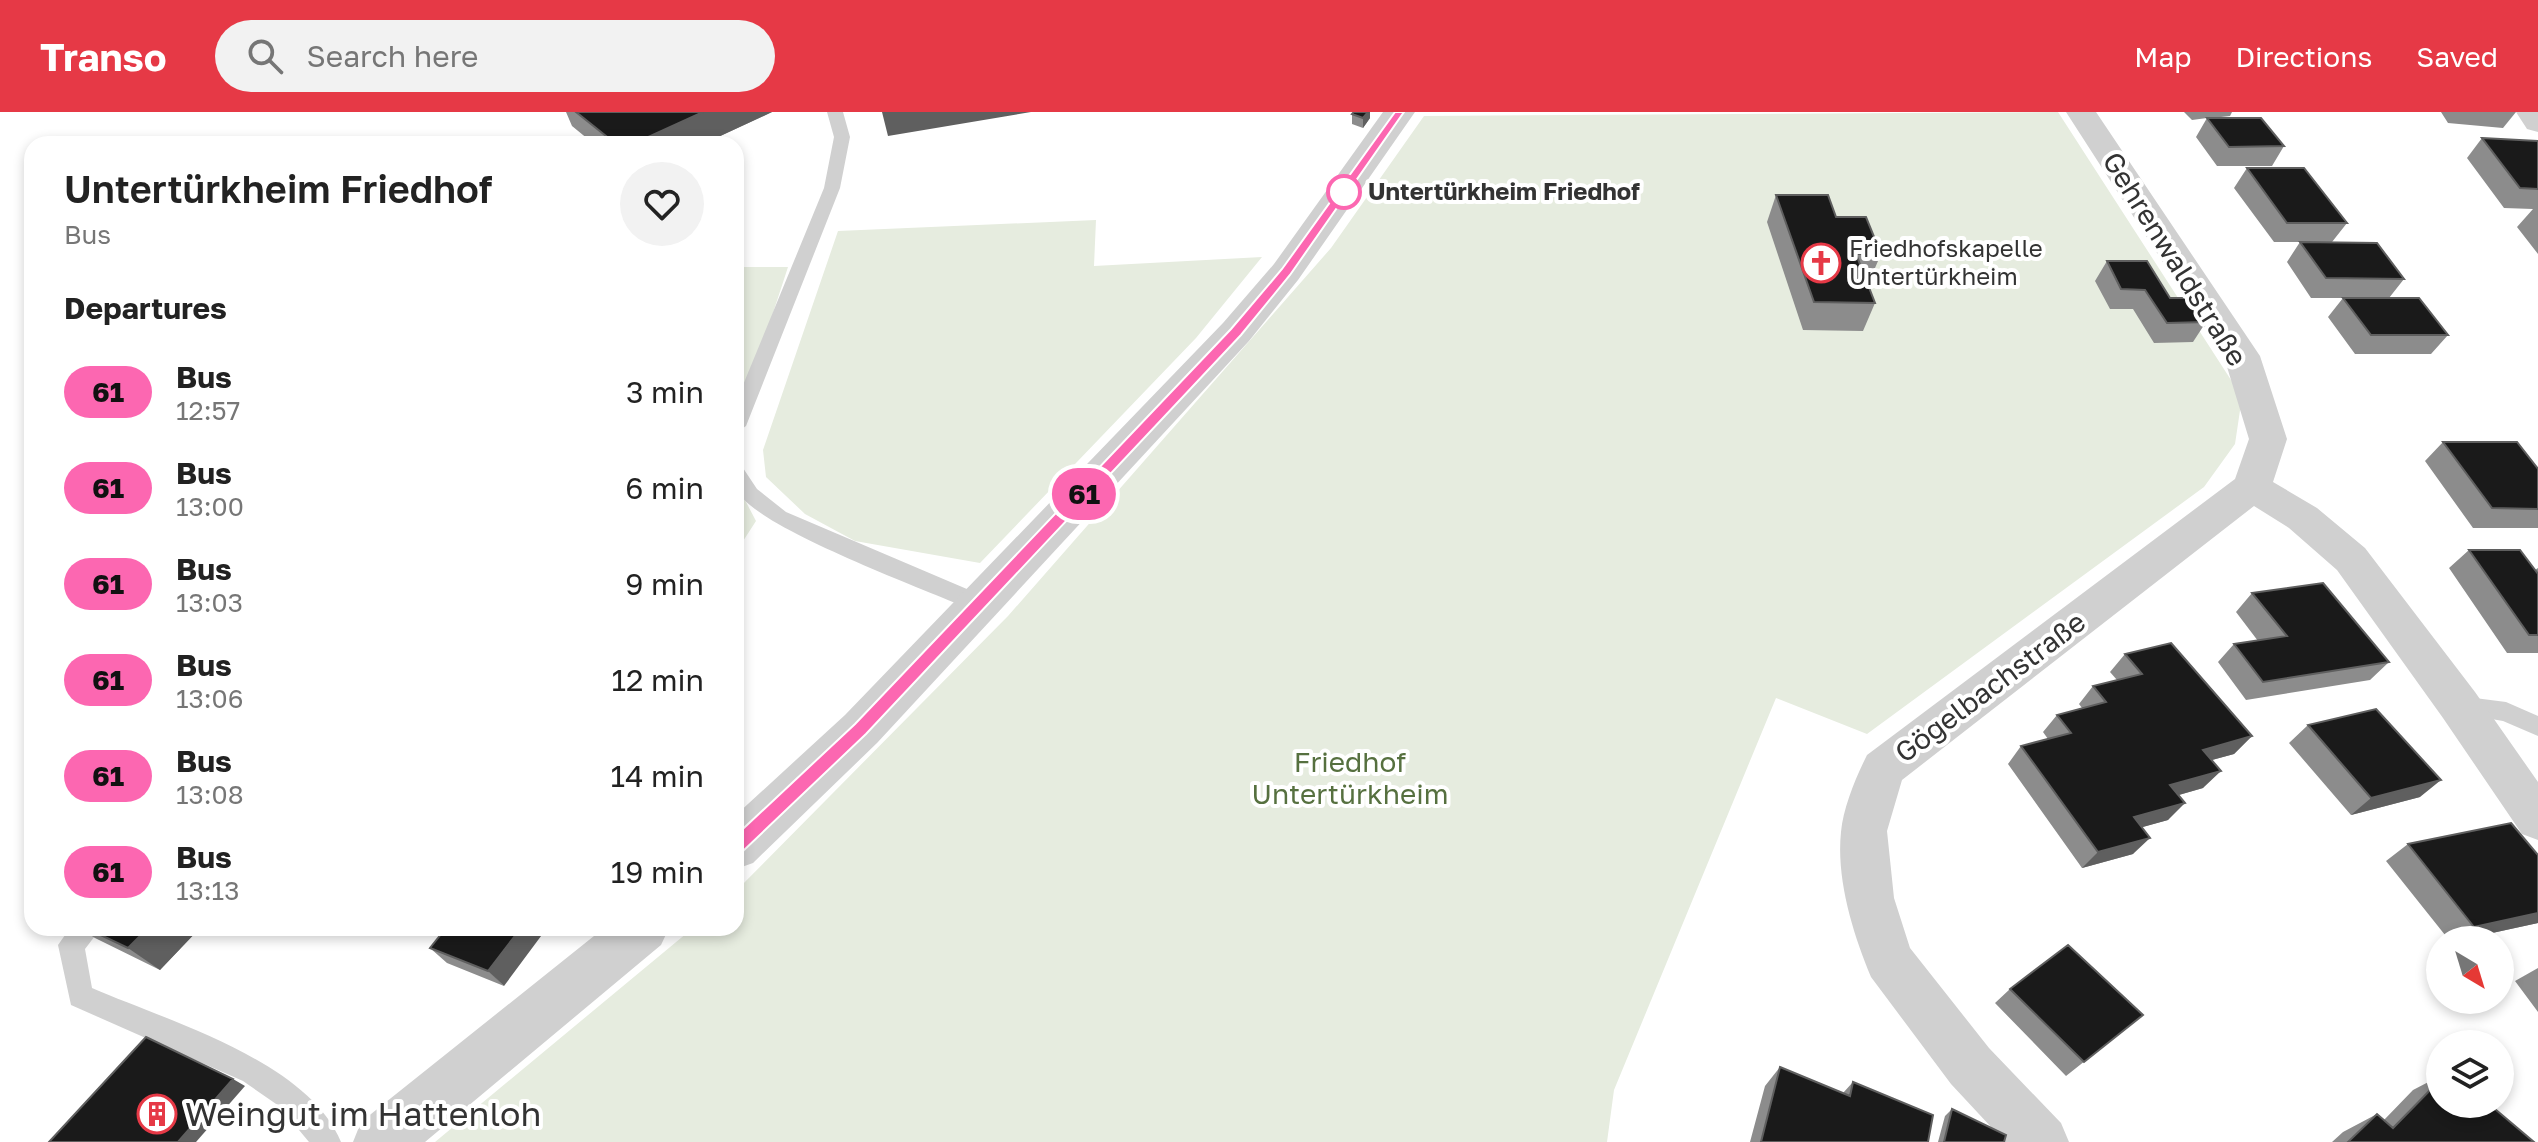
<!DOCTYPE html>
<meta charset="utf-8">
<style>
body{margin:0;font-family:"Golos Text",sans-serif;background:#f2f2f2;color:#222;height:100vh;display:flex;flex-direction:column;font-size:30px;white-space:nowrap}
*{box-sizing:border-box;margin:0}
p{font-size:26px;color:#767676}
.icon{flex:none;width:44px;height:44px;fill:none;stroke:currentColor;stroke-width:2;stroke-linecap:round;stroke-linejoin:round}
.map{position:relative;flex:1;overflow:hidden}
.side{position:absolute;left:24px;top:24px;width:720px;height:800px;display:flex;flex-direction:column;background:#fff;border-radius:24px;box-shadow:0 4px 12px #0003}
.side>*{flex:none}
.badge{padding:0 16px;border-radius:26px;font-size:28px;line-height:52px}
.needle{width:52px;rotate:142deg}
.controls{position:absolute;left:2426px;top:814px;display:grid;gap:16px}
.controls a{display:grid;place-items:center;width:88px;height:88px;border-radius:50%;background:#fff;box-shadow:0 4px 12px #0003;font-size:40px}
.map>.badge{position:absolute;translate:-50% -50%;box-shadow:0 0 0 4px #fff}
h2{padding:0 40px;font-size:30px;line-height:72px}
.round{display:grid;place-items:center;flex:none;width:84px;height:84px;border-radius:42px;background:#f2f2f2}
.summary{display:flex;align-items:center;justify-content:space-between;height:136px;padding:0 40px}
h1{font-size:38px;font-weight:600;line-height:60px}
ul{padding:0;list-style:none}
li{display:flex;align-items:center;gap:24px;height:96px;padding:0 40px}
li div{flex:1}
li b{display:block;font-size:30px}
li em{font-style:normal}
li .badge{min-width:88px;font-weight:700;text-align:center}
header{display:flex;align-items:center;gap:48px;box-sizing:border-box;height:112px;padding:0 40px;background:#e63946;color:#fff}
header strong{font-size:38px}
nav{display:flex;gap:44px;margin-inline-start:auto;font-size:28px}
.search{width:560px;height:72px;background:#f2f2f2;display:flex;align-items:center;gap:20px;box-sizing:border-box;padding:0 28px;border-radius:44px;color:#767676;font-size:30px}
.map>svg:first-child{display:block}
.green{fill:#e6ecdf}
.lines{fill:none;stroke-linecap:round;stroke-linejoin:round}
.service{fill:#d0d0d0;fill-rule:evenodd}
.minor{fill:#d0d0d0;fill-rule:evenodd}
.tertiary{fill:#d0d0d0;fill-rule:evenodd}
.wall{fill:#8c8c8c}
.shaded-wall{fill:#5f5f5f}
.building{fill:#1a1a1a;stroke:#5f5f5f;stroke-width:2}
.line{fill:#fc67b1;stroke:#fff;stroke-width:2}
.stop-dot{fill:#fff;stroke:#fc67b1;stroke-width:4}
.labels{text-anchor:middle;stroke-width:8;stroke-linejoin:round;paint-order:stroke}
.far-stop-label{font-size:24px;font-weight:bold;fill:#333;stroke:#fff;text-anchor:start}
.far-poi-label{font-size:24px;fill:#333;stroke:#fff;text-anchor:start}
.street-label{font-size:28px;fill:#333;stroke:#fff}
.park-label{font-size:28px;fill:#56703f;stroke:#fff}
.near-poi-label{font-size:34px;fill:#333;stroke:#fff;text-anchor:start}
</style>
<header>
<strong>Transo</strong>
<div class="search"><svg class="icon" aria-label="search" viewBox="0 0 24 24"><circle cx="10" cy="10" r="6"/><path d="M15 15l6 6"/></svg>Search here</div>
<nav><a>Map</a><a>Directions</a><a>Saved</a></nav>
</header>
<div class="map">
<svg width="2538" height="1030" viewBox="0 0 2538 1030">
<rect width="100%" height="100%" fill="#fff"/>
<path class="green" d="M 2058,0 L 2242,285 L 2235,332 L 2204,375 L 1867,622 L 1776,586 L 1614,978 L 1607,1030 L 435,1030 L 693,816 L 736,816 L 736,779 L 1008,504 L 1331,136 L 1424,4 Z
M 1096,108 L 1094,154 L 1262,145 L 1196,226 L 980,451 L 855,429 L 805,402 L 766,365 L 763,338 L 838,119 Z
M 736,155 L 788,155 L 736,314 Z
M 736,371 L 756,409 L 736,440 Z"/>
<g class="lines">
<path class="service" d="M 827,0 L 843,0 L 850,25 L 840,76 L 746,314 L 736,321 L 736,290 L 824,76 L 834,25 Z
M 736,354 L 743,356 L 757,377 L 786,400 L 988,486 L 991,492 L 988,498 L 972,498 C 924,477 766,419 740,383 C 734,375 736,364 736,354 Z
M 2459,584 L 2506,590 L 2538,604 L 2538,624 L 2503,609 L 2451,600 L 2448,593 L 2451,586 Z
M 70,816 L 101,816 L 85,837 L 92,876 C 168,909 308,949 341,1030 L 309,1030 L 279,994 L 243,969 L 71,893 L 58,833 Z"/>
<path class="minor" d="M 2066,0 L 2096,0 L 2260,244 L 2287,327 L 2273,370 L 2317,396 L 2365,436 L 2475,580 L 2538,670 L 2538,728 L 2522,722 L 2443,606 L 2337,458 L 2289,416 L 2254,394 L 1902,668 L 1887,719 L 1894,786 L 1910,836 L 1989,936 L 2061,1011 L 2069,1030 L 2005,1030 L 1951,972 L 1871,865 C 1853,822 1836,767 1841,720 C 1843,696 1856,665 1867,643 L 2235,367 L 2249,327 L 2224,245 Z
M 2516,0 L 2538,0 L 2538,20 L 2527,17 Z"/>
<path class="tertiary" d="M 1383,0 L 1415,0 L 1298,168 L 1249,229 L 877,631 L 753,751 L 736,757 L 736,703 L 845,603 L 1223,211 L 1274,152 Z
M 604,816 L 669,816 L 661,833 L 425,1030 L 353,1030 L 361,1010 Z"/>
</g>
<path class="wall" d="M 566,0 L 772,0 L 703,32 L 594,32 L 572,14 Z
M 2184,0 L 2232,0 L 2230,4 L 2212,6 L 2284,34 L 2272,54 L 2217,54 L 2196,25 L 2207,6 L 2192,8 Z
M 2441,0 L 2516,0 L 2503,16 L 2448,11 Z
M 1352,2 L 1370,6 L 1363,16 L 1352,12 Z
M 2482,26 L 2538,29 L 2538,142 L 2517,115 L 2533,97 L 2504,96 L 2467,46 Z
M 2247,56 L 2347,111 L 2332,130 L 2274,130 L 2234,76 Z
M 1776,83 L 1836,105 L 1881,142 L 1869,170 L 1867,170 L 1875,191 L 1863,219 L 1803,218 L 1767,110 Z
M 2300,130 L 2404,167 L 2389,186 L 2448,223 L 2431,242 L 2355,242 L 2328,205 L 2343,186 L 2311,186 L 2287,150 Z
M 2107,149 L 2170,186 L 2206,210 L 2193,230 L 2154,231 L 2133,197 L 2110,197 L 2095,169 Z
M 2443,330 L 2538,357 L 2538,416 L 2473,416 L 2425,349 Z
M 2469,438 L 2535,458 L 2538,456 L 2538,541 L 2507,541 L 2449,456 Z
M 2252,481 L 2389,550 L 2370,568 L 2246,588 L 2218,550 L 2234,532 L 2258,529 L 2236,500 Z
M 2125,542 L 2252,624 L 2234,642 L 2212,648 L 2203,676 L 2179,683 L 2168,708 L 2142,715 L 2133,742 L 2082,756 L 2008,652 L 2021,634 L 2048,627 L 2043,620 L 2057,603 L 2082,596 L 2079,592 L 2093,574 L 2117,568 L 2110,560 Z
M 2308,613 L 2420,685 L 2351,703 L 2289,631 Z
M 2408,732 L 2538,811 L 2460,828 L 2449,828 L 2386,749 Z
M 79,816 L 200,816 L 160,858 L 95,826 Z
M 446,816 L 504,874 L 447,851 L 430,836 Z
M 2538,856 L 2538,900 L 2515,869 Z
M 2010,877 L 2143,903 L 2066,964 L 1995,891 Z
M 1780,955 L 1843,981 L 1853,970 L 1928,1030 L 1750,1030 L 1765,974 Z
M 2440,964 L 2440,992 L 2534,1030 L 2332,1030 L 2343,1020 L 2377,1002 L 2384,1008 L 2413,978 Z
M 1952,997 L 2004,1030 L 1938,1030 L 1945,1004 Z"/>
<path class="shaded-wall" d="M 703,0 L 772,0 L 703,32 L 633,32 Z
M 882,0 L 1031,0 L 888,24 Z
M 1368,0 L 1370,0 L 1370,6 L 1363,16 L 1363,6 Z
M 2252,624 L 2234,642 L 2186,655 L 2203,638 Z
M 2221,659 L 2203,676 L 2154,690 L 2170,673 Z
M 2441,668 L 2420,685 L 2351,703 L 2371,686 Z
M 2185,691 L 2168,708 L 2118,722 L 2134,705 Z
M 2150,726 L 2133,742 L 2082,756 L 2098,740 Z
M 2538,801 L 2538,811 L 2460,828 L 2454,828 L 2474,815 Z
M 148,816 L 200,816 L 160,858 L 128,836 Z
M 521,816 L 547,816 L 504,874 L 488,859 Z
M 233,967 L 245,974 L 196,1030 L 178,1030 Z"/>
<path class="building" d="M 576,0 L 703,0 L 633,32 L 616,32 Z
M 1354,0 L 1368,0 L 1363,6 L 1352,2 Z
M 2207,6 L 2261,6 L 2284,34 L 2229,35 Z
M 2482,26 L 2538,29 L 2538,77 L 2520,76 Z
M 2247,56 L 2304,56 L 2347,111 L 2287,111 Z
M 1776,83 L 1828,83 L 1836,105 L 1866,105 L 1881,142 L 1856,142 L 1875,191 L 1814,190 Z
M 2300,130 L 2377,131 L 2404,167 L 2326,166 Z
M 2107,149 L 2147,149 L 2170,186 L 2189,186 L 2206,210 L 2167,211 L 2145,178 L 2121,177 Z
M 2343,186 L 2419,186 L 2448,223 L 2371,223 Z
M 2443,330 L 2517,330 L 2538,357 L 2538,397 L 2492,396 Z
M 2469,438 L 2520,438 L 2538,462 L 2538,523 L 2529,523 Z
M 2323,471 L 2389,550 L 2263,570 L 2234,532 L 2287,524 L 2252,481 Z
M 2171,531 L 2252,624 L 2203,638 L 2221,659 L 2170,673 L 2185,691 L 2134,705 L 2150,726 L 2098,740 L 2021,634 L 2071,621 L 2057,603 L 2106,590 L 2093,574 L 2142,562 L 2125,542 Z
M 2376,597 L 2441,668 L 2371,686 L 2308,613 Z
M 2511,711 L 2538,743 L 2538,801 L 2474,815 L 2408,732 Z
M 86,816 L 148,816 L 128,836 Z
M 446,816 L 521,816 L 488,859 L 430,836 Z
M 2068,833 L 2143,903 L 2084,950 L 2010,877 Z
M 146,925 L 233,967 L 178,1030 L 49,1030 Z
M 1780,955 L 1850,984 L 1853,970 L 1933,1003 L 1928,1030 L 1761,1030 Z
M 2440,968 L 2440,992 L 2489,992 L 2534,1030 L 2348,1030 L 2377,1002 L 2393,1016 Z
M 1952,997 L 2006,1023 L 2004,1030 L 1944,1030 Z"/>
<path class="line" d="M 1395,0 L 1404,0 L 1290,163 L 1241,223 L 866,622 L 742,740 L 730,740 L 730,729 L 855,612 L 1231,217 L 1282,157 Z"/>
<defs>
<g id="church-ring" transform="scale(2)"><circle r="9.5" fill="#fff" stroke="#e63946" stroke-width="1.5"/><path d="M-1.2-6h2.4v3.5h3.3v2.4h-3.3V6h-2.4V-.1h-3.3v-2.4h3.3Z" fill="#e63946"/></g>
<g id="building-ring" transform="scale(2)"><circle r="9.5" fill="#fff" stroke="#e63946" stroke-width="1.5"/><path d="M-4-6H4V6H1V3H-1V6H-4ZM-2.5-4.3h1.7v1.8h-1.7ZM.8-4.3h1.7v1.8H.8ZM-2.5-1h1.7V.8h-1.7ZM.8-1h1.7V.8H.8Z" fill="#e63946"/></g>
</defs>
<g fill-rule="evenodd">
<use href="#church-ring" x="1821" y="151"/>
<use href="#building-ring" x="157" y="1002"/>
</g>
<circle class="stop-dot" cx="1344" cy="80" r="16"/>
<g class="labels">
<g class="far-stop-label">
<text x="1368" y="88">Untertürkheim Friedhof</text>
</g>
<g class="far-poi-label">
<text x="1849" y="145">Friedhofskapelle<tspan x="1849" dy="28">Untertürkheim</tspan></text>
</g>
<g class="street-label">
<text transform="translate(2175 147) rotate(58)" y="10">Gehrenwaldstraße</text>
<text transform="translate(1990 575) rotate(-37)" y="10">Gögelbachstraße</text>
</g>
<g class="park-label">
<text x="1350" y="660">Friedhof<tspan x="1350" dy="32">Untertürkheim</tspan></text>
</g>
<g class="near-poi-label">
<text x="185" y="1014">Weingut im Hattenloh</text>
</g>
</g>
</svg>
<div class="controls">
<a><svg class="needle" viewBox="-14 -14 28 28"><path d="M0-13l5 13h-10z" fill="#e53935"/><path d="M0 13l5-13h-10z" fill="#767676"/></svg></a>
<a><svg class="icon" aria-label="layers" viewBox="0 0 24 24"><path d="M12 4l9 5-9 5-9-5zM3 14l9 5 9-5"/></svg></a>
</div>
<b class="badge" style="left:1084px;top:382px;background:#fc67b1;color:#111">61</b>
<section class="side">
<div class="summary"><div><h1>Untertürkheim Friedhof</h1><p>Bus</p></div><a class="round"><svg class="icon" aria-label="heart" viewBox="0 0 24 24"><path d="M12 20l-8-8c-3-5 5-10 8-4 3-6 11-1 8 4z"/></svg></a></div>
<h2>Departures</h2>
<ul>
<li><span class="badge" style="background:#fc67b1;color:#111">61</span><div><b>Bus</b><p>12:57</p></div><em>3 min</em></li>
<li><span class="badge" style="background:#fc67b1;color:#111">61</span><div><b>Bus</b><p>13:00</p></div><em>6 min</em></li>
<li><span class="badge" style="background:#fc67b1;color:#111">61</span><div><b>Bus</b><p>13:03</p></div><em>9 min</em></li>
<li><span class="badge" style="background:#fc67b1;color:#111">61</span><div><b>Bus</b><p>13:06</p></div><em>12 min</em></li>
<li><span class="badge" style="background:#fc67b1;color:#111">61</span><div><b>Bus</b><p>13:08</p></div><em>14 min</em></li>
<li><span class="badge" style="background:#fc67b1;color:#111">61</span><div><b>Bus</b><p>13:13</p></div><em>19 min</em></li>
</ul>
</section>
</div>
